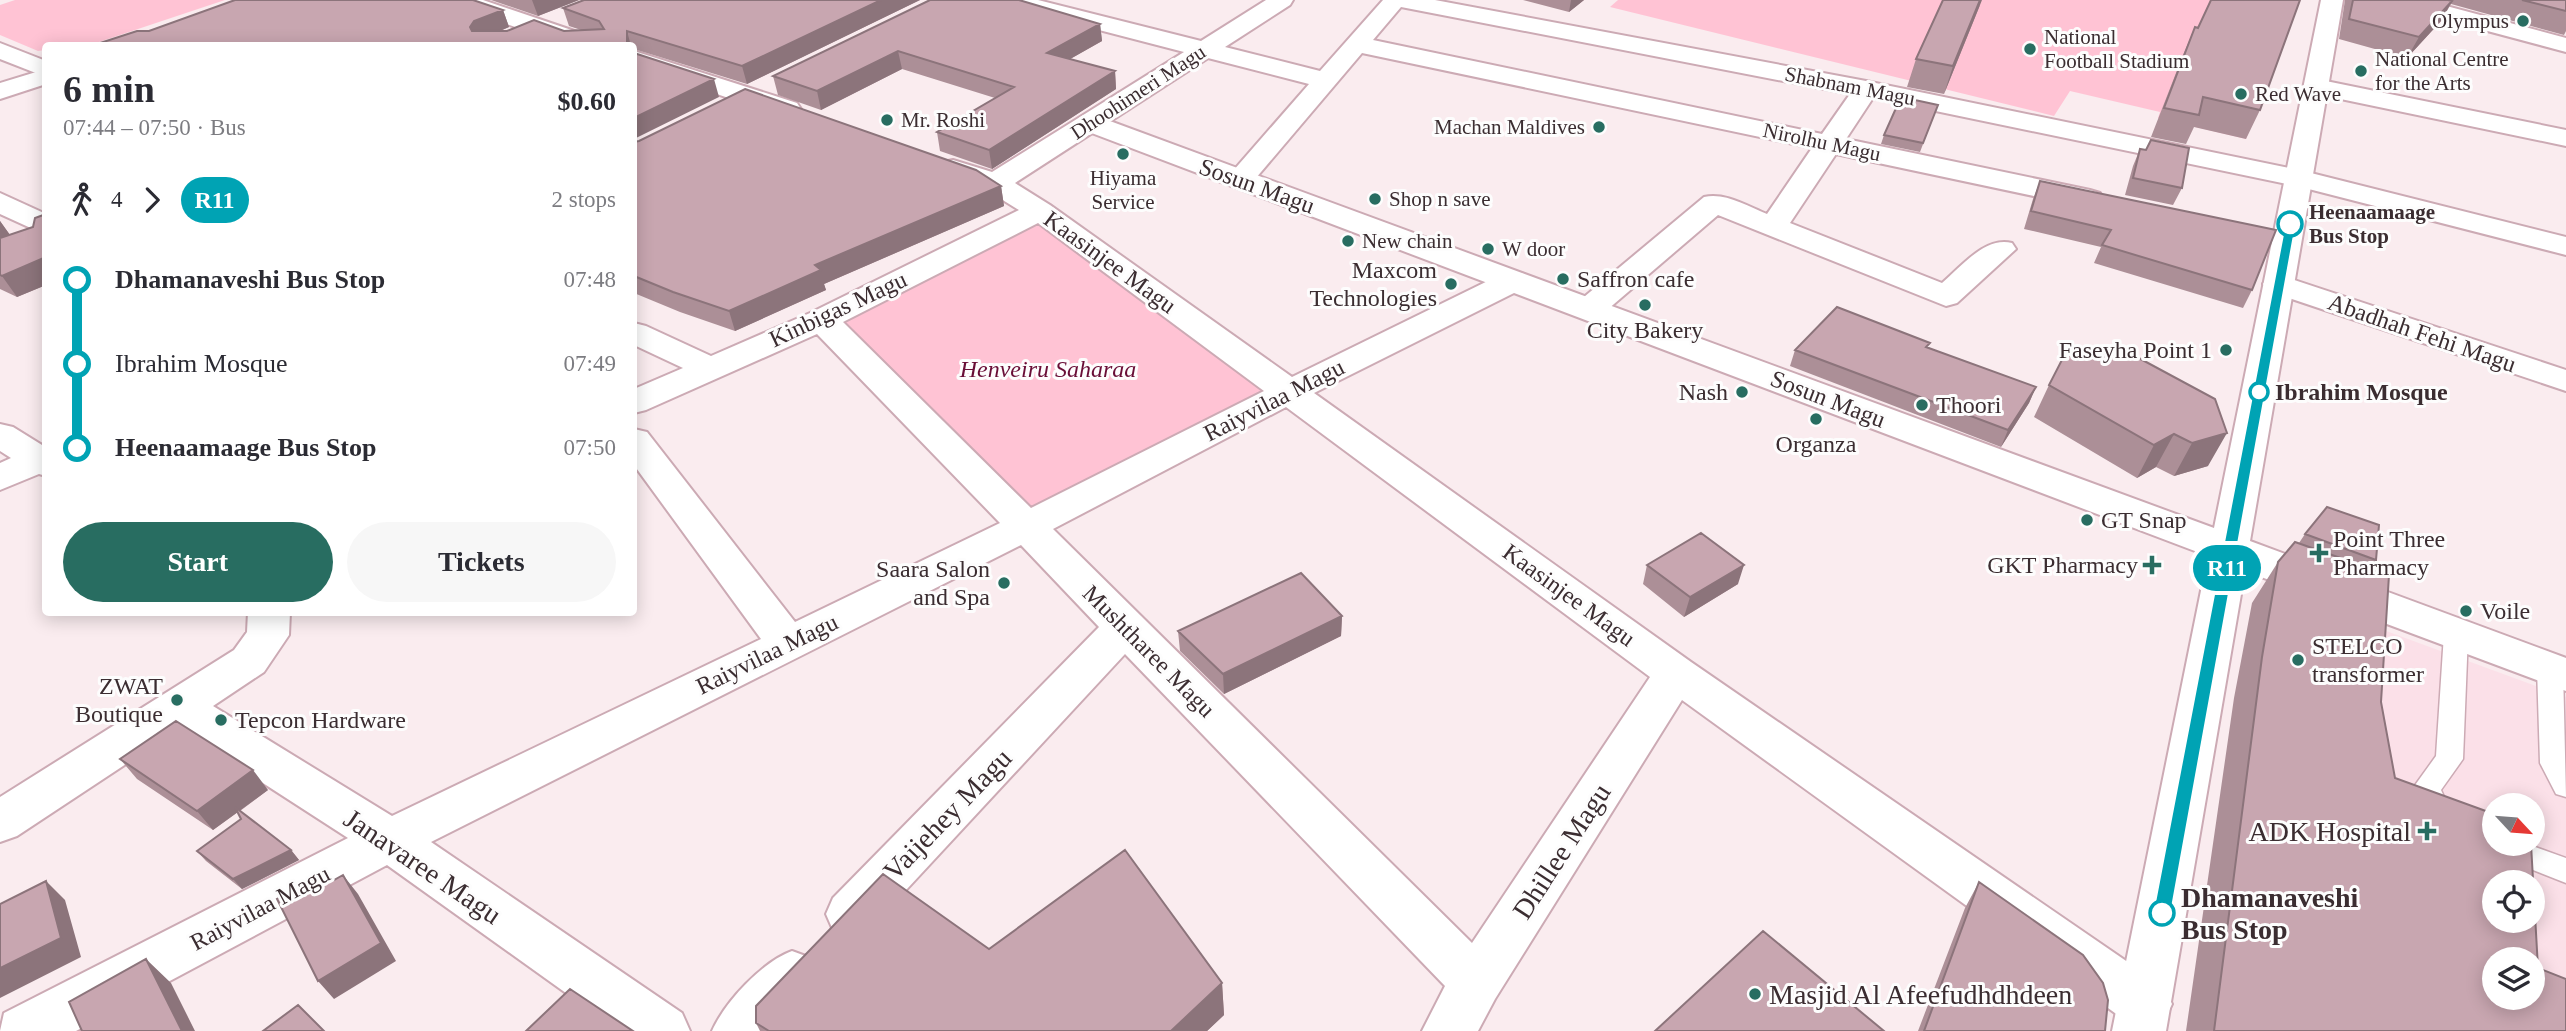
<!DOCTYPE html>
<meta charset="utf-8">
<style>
body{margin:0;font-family:Georgia,serif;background:#f7f7f7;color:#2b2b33;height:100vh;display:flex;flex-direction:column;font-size:26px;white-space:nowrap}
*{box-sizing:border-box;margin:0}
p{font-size:23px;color:#7c7c81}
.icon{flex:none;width:38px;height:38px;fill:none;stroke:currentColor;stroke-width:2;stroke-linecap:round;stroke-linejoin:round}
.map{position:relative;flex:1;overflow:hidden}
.drawer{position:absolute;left:42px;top:42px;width:595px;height:574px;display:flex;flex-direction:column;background:#fff;border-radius:7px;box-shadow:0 4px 18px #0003}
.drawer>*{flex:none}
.badge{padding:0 14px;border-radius:23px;font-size:24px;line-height:46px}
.needle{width:46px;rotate:116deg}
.fabs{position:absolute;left:2482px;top:793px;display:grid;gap:14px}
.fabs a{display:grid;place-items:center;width:63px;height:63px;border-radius:50%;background:#fff;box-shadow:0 4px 18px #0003;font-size:35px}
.map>.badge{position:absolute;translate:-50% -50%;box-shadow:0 0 0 4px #fff}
.legs{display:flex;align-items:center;gap:10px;height:77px;padding:0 21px;font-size:23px}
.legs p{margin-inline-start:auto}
.head{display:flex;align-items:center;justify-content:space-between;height:119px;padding:0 21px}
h1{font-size:38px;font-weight:800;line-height:52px}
.primary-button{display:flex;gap:14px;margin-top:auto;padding:14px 21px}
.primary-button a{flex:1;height:80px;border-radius:42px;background:#286d61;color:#fff;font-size:28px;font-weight:800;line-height:80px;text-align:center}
.primary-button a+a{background:#f7f7f7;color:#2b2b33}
ul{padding:0 21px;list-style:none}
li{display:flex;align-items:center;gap:24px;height:84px;font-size:26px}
li i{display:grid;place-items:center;width:10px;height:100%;margin:0 9px;background:currentColor}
li i::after{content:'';width:18px;height:18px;margin:-9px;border:5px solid;border-radius:50%;background:#fff}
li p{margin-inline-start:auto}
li:first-child i{background:linear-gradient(#0000 50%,currentColor 0)}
li:last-child i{background:linear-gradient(currentColor 50%,#0000 0)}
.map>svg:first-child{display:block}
.built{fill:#fbe0e8;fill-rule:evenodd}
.green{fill:#ffc3d4}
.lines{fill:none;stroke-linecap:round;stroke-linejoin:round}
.service-casing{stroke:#ccaab4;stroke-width:3}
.minor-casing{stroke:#ccaab4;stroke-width:4}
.tertiary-casing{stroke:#ccaab4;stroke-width:4}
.service{fill:#fff;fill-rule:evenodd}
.minor{fill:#fff;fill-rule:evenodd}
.tertiary{fill:#fff;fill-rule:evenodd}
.wall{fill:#ac8f97}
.shaded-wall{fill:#8c747b}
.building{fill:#c8a6b0;stroke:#8c747b;stroke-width:2;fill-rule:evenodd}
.line-1{fill:#00a3b4;stroke:#fff;stroke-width:2}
.poi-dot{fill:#286d61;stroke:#fdfdfd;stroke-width:2.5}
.stop-1-dot{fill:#fff;stroke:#00a3b4;stroke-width:3.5}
.labels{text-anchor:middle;stroke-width:6;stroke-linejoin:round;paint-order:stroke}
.far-poi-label{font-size:21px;fill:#3b2d31;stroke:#fdfdfd;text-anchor:start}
.far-street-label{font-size:21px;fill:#3b2d31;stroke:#fdfdfd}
.far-stop-label{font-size:21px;font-weight:bold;fill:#3b2d31;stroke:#fdfdfd;text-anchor:start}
.street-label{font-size:24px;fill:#3b2d31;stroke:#fdfdfd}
.poi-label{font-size:24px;fill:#3b2d31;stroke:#fdfdfd;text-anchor:start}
.park-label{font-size:24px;font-style:italic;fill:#690e37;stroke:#fdfdfd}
.stop-label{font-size:24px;font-weight:bold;fill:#3b2d31;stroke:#fdfdfd;text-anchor:start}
.near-street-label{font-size:28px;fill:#3b2d31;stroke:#fdfdfd}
.near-poi-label{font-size:28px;fill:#3b2d31;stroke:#fdfdfd;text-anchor:end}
.near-stop-label{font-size:28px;font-weight:bold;fill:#3b2d31;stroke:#fdfdfd;text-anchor:start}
</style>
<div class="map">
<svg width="2566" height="1031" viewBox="0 0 2566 1031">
<rect width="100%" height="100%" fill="#faecef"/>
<path class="built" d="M 2359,621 L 2566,697 L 2566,1031 L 2349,1031 ZM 2494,805 L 2532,805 L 2532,844 L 2494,844 ZM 2494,882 L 2532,882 L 2532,920 L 2494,920 ZM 2494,959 L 2532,959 L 2532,998 L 2494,998 Z"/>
<path class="green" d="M 15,0 L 225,0 L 90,45 L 46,46 L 45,50 L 38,51 L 0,35 L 0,5 Z
M 1618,0 L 2297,0 L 2246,139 L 2158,118 L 2160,112 L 2070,91 L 2054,116 L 1610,7 Z
M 1038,221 L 1265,391 L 1033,511 L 839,321 Z"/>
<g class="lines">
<g class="service-casing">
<path id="service" d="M 2456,625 L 2465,628 L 2468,634 L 2463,759 L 2441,790 L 2452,814 L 2494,830 L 2494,844 L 2527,844 L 2566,858 L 2566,883 L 2431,830 L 2413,788 L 2436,756 L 2444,634 L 2447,628 Z
M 2550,658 L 2559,661 L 2563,668 L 2566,797 L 2556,794 L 2540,763 L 2537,668 L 2541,661 Z"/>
</g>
<g class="minor-casing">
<path id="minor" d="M 449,0 L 483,0 L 604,41 L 607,46 L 570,46 L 452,5 Z
M 1000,0 L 1038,0 L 1201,41 L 1266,0 L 1293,0 L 1290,5 L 1225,47 L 1320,71 L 1383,0 L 1435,0 L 1866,81 L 2299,170 L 2566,237 L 2566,255 L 2297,186 L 1873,98 L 1846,139 L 2090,190 L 2100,193 L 2104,199 L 2100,205 L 2090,208 L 1836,154 L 1790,223 L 1942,283 C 1961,267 1985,236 2012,243 L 2016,249 L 1957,303 L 1946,306 L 1718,215 L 1600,316 L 1589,319 L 1578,316 L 1573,309 L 1578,302 L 1704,197 C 1725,192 1747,206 1767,214 L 1812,148 L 1362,53 L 1250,185 L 1240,188 L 1230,185 L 1226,179 L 1309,84 L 1208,58 L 1015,183 L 1050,205 L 1292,377 L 1502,274 L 1513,272 L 1524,274 L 1529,281 L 1524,288 L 1314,393 L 1691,662 L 2164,987 L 2172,1004 L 2164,1021 L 2145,1029 L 2126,1021 L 1682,700 L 1495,999 L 1478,1031 L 1422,1031 L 1445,986 L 1125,654 L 869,930 L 851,936 L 833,930 L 826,914 L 833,898 L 1099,627 L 1021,545 L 431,842 L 682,1013 L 690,1031 L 619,1031 L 387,865 L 76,1031 L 0,1031 L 4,1013 L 348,838 L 179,729 L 17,836 L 0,842 L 0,797 L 234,650 L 247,632 L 248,612 L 290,612 L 289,635 L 264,672 L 213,706 L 392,816 L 761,639 L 634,465 L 634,429 L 647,432 L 795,622 L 1000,523 L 817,334 L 646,410 L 634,413 L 634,389 L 683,368 L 634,345 L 634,323 L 646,326 L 711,356 L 810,313 L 1019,210 L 985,189 L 943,174 L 939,168 L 943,162 L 953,160 L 992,172 L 1184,52 L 1003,5 ZM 1401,7 L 1850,94 L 1822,134 L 1373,40 ZM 1038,223 L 1264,391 L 1031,508 L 843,322 ZM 1286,407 L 1650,677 L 1472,943 L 1053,529 Z
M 2387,0 L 2424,0 L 2566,38 L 2566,52 L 2390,5 Z
M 0,43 L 46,61 L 46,77 L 0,59 Z
M 634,51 L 797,103 L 801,109 L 797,115 L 788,117 L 779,115 L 634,66 Z
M 2316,79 L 2566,130 L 2566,146 L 2307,92 L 2303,87 L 2307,82 Z
M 0,193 L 46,214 L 46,235 L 0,214 Z
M 2279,275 L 2566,370 L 2566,391 L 2268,291 L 2263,284 L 2268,277 Z
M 0,424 L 13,427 L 42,445 L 46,444 L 46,476 L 39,474 L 0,490 L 0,463 L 11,458 L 0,451 Z
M 792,951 L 811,958 L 818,975 L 811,992 L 775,1031 L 712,1031 C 725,1002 762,962 792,951 Z"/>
</g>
<g class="tertiary-casing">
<path id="tertiary" d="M 2321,0 L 2343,0 L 2250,541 L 2566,658 L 2566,691 L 2245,571 L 2166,1031 L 2112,1031 L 2208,556 L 1081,129 L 1077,123 L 1081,117 L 1090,115 L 1099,117 L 2214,528 Z
M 46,69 L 46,84 L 0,99 L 0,83 Z"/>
</g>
<use href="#service" class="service"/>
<use href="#minor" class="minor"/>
<use href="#tertiary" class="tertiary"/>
</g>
<path class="wall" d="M 491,0 L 579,0 L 538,16 Z
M 920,0 L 747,84 L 634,49 L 634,46 L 101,46 L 100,43 L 149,31 L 503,10 L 509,27 L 500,31 L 564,31 L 581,30 L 569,26 L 563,8 Z
M 930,0 L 1100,24 L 1102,41 L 1070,59 L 1115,71 L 1116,89 L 992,169 L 940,151 L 937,132 L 995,98 L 902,69 L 821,110 L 778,95 L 773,76 Z
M 1523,0 L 1584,0 L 1569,12 Z
M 2345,0 L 2566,0 L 2566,31 L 2564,35 L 2451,4 L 2441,21 L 2407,58 L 2339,39 Z
M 1980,5 L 1944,94 L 1907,87 L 1916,59 Z
M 2195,27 L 2260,110 L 2246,139 L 2194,127 L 2186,144 L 2151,137 L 2183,55 Z
M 1938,105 L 1920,152 L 1881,144 L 1884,135 Z
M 634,142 L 1001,186 L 1004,206 L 824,284 L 826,290 L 735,331 L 680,312 L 634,293 Z
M 2140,149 L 2182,188 L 2173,205 L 2125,195 L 2133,166 Z
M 2040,181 L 2252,290 L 2243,308 L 2094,263 L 2101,247 L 2024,229 L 2033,199 Z
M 46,214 L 46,285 L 17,297 L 0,289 L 0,221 L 10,235 L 33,227 Z
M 1928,348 L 2036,387 L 2029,403 L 2001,447 L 1790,366 L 1795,350 Z
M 2122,349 L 2208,466 L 2174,476 L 2156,467 L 2137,478 L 2034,417 L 2049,385 Z
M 2305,534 L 2376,560 L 2370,569 L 2381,702 L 2395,778 L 2538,968 L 2566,1031 L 2186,1031 L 2234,698 L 2252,603 L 2278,562 L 2299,543 Z
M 1647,565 L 1738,584 L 1684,617 L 1643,584 Z
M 1342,616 L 1341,636 L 1224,694 L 1180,651 L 1178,631 Z
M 120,759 L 268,790 L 240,811 L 291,850 L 299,860 L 242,889 L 206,861 L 197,851 L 241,819 L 238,812 L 213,830 L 137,779 Z
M 1979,882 L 2105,1031 L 1918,1031 L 1965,908 Z
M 989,949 L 1222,983 L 1224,1015 L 1207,1031 L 760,1031 L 756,1023 Z"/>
<path class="shaded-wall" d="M 532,0 L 579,0 L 538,16 Z
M 881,0 L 920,0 L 747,84 L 742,66 Z
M 1571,0 L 1584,0 L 1569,12 Z
M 1980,0 L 1982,0 L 1980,5 L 1944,94 L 1953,66 Z
M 2452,1 L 2441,21 L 2407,58 L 2419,37 Z
M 503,10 L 509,27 L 481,39 L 477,45 L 470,27 L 474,21 Z
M 1100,24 L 1102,41 L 1049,71 L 1047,53 Z
M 627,31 L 631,46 L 627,46 Z
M 898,51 L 902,69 L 821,110 L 817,91 Z
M 1115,71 L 1116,89 L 992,169 L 989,150 Z
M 714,79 L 719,97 L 634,139 L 634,118 Z
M 1001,186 L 1004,206 L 824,284 L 826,290 L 735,331 L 729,311 L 815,265 Z
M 0,221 L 10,235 L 0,241 Z
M 46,257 L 46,285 L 17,297 L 2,276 Z
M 2036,387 L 2029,403 L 2001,447 L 2008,430 Z
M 2227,433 L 2208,466 L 2174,476 L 2192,443 Z
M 2174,434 L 2156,467 L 2137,478 L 2154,445 Z
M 1744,565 L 1738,584 L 1684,617 L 1690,597 Z
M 1342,616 L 1341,636 L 1224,694 L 1223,674 Z
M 253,770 L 268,790 L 213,830 L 197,811 Z
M 291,850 L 299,860 L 242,889 L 233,879 Z
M 343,875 L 358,894 L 396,961 L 334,999 L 318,981 Z
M 46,881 L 65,900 L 81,957 L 0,998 L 0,968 Z
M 146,959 L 171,983 L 195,1031 L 182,1031 Z
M 1222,983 L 1224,1015 L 1207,1031 L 1171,1031 Z"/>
<path class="building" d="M 235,0 L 473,0 L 503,10 L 474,21 L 470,27 L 472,31 L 507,31 L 534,20 L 564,31 L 604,29 L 599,21 L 563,8 L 584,0 L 881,0 L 742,66 L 627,31 L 627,46 L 105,46 L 100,43 L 137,31 L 149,31 Z
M 930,0 L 1019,0 L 1100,24 L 1047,53 L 1115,71 L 989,150 L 937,132 L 1014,87 L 898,51 L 817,91 L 773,76 Z
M 1943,0 L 1980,0 L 1953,66 L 1916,59 Z
M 2211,0 L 2300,0 L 2260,110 L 2203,97 L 2199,115 L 2164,108 L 2195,27 L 2198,28 Z
M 2353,0 L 2448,0 L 2452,1 L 2419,37 L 2349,19 Z
M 2522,0 L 2566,0 L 2566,11 Z
M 634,53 L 714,79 L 634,118 Z
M 745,89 L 976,170 L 1001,186 L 815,265 L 821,270 L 729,311 L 673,292 L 634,276 L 634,142 L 639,141 Z
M 1901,97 L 1938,105 L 1923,143 L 1884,135 Z
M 2151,140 L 2189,148 L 2182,188 L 2133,178 L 2140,149 L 2146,150 Z
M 2040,181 L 2276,230 L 2252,290 L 2102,245 L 2111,230 L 2031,211 Z
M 46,214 L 46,257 L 2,276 L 0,275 L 0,238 L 33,227 L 35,218 Z
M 1837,307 L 1930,343 L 1926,347 L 2036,387 L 2008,430 L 1795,350 Z
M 2079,347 L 2098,348 L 2111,355 L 2122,349 L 2215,399 L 2227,433 L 2192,443 L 2174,434 L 2154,445 L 2049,385 L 2066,352 Z
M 2327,507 L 2379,525 L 2376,560 L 2305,534 Z
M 1701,533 L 1744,565 L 1690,597 L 1647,565 Z
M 2295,542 L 2389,575 L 2381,702 L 2395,778 L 2494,814 L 2494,844 L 2531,844 L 2538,968 L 2566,979 L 2566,1031 L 2214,1031 L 2262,657 L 2278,562 ZM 2494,882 L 2532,882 L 2532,920 L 2494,920 ZM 2494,959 L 2532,959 L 2532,998 L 2494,998 Z
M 1301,573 L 1342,616 L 1223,674 L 1178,631 Z
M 176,721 L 253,770 L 197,811 L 120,759 Z
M 235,807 L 291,850 L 233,879 L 197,851 L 241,819 Z
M 1125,850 L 1222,983 L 1171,1031 L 769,1031 L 756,1023 L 756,1006 L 883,874 L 989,949 Z
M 326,873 L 334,880 L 343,875 L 381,943 L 318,981 L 277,899 Z
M 46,881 L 61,938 L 0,968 L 0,904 Z
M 1979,882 L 2083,955 L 2103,983 L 2108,1000 L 2105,1031 L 1924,1031 Z
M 1763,931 L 1884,1031 L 1655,1031 Z
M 146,959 L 182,1031 L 82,1031 L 69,1002 Z
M 570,989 L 633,1031 L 526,1031 Z
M 298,1005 L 324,1031 L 263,1031 Z"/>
<path class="line-1" d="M 2290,221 L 2296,224 L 2171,913 L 2168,918 L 2162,921 L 2155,918 L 2153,913 L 2285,224 Z"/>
<g class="poi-dot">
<circle cx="2523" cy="21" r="7"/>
<circle cx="2030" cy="49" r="7"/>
<circle cx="2361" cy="71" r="7"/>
<circle cx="2241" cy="94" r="7"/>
<circle cx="887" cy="120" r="7"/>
<circle cx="1599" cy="127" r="7"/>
<circle cx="1123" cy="154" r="7"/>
<circle cx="1375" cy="199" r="7"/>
<circle cx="1348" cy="241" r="7"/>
<circle cx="1488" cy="249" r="7"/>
<circle cx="1563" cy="279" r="7"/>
<circle cx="1451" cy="284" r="7"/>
<circle cx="1645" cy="305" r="7"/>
<circle cx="2226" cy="350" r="7"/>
<circle cx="1742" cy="392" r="7"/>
<circle cx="1922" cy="405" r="7"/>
<circle cx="1816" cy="419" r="7"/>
<circle cx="2087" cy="520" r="7"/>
<path d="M2315.5 542.5h7v7h7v7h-7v7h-7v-7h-7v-7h7z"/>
<path d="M2148.5 554.5h7v7h7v7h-7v7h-7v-7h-7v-7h7z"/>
<circle cx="1004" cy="583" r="7"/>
<circle cx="2466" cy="611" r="7"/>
<circle cx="2298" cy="660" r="7"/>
<circle cx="177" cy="700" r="7"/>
<circle cx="221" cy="720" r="7"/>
<path d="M2423.5 820.5h7v7h7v7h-7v7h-7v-7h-7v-7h7z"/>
<circle cx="1755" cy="994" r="7"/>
</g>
<g class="stop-1-dot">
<circle cx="2290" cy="224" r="12"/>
<circle cx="2259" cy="392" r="9"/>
<circle cx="2162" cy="913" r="12"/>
</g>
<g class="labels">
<g class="far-poi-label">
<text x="2509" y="28" text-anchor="end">Olympus</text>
<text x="2044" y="44">National<tspan x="2044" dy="24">Football Stadium</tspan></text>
<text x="2375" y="66">National Centre<tspan x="2375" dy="24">for the Arts</tspan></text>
<text x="2255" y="101">Red Wave</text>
<text x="901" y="127">Mr. Roshi</text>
<text x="1585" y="134" text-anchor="end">Machan Maldives</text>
<text x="1123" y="185" text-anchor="middle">Hiyama<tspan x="1123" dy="24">Service</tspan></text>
<text x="1389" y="206">Shop n save</text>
<text x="1362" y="248">New chain</text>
<text x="1502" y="256">W door</text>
</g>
<g class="far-street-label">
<text transform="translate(1850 86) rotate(11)" y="7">Shabnam Magu</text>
<text transform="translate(1138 92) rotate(-33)" y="7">Dhoohimeri Magu</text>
<text transform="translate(1822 142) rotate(12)" y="7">Nirolhu Magu</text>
</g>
<g class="far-stop-label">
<text x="2309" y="219">Heenaamaage<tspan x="2309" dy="24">Bus Stop</tspan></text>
</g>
<g class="street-label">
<text transform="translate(1257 186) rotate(20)" y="8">Sosun Magu</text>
<text transform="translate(1110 262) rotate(36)" y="8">Kaasinjee Magu</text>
<text transform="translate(838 309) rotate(-25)" y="8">Kinbigas Magu</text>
<text transform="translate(2422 333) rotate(19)" y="8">Abadhah Fehi Magu</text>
<text transform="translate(1828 399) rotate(21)" y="8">Sosun Magu</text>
<text transform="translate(1274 400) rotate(-27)" y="8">Raiyvilaa Magu</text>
<text transform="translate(1569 595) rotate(36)" y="8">Kaasinjee Magu</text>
<text transform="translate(1149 651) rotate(45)" y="8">Mushtharee Magu</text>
<text transform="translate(767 654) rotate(-26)" y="8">Raiyvilaa Magu</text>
<text transform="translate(260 908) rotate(-28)" y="8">Raiyvilaa Magu</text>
</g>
<g class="poi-label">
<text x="1437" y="278" text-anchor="end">Maxcom<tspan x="1437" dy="28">Technologies</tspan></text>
<text x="1577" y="287">Saffron cafe</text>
<text x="1645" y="338" text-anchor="middle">City Bakery</text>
<text x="2212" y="358" text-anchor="end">Faseyha Point 1</text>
<text x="1728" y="400" text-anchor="end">Nash</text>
<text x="1936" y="413">Thoori</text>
<text x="1816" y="452" text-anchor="middle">Organza</text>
<text x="2101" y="528">GT Snap</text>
<text x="2333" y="547">Point Three<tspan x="2333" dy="28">Pharmacy</tspan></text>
<text x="2138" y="573" text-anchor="end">GKT Pharmacy</text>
<text x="990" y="577" text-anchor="end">Saara Salon<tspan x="990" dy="28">and Spa</tspan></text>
<text x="2480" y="619">Voile</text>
<text x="2312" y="654">STELCO<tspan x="2312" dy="28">transformer</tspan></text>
<text x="163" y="694" text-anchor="end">ZWAT<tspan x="163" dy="28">Boutique</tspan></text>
<text x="235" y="728">Tepcon Hardware</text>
</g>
<g class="park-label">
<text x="1048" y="377">Henveiru Saharaa</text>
</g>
<g class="stop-label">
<text x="2275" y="400">Ibrahim Mosque</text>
</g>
<g class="near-street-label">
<text transform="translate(947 814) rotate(-46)" y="10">Vaijehey Magu</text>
<text transform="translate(1561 851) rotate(-57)" y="10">Dhillee Magu</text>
<text transform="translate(423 866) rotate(34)" y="10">Janavaree Magu</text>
</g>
<g class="near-poi-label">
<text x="2411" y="841">ADK Hospital</text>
<text x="1769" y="1004" text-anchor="start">Masjid Al Afeefudhdhdeen</text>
</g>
<g class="near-stop-label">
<text x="2181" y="907">Dhamanaveshi<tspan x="2181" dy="32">Bus Stop</tspan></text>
</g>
</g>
</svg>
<div class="fabs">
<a><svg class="needle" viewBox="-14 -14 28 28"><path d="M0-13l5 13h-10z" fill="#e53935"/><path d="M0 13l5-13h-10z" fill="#7c7c81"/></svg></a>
<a><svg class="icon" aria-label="locate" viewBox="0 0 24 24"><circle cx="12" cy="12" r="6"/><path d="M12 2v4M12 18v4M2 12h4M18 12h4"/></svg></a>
<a><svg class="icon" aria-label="layers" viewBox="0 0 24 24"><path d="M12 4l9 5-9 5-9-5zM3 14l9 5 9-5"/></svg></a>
</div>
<b class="badge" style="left:2227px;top:568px;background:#00a3b4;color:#fff">R11</b>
<section class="drawer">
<div class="head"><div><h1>6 min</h1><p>07:44 – 07:50 · Bus</p></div><b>$0.60</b></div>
<div class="legs"><svg class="icon" aria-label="walk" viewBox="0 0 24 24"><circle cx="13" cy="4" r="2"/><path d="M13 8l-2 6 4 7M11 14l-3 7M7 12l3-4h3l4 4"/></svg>4<svg class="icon" aria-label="forward" viewBox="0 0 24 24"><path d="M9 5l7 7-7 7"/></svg><b class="badge" style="background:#00a3b4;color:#fff">R11</b><p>2 stops</p></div>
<ul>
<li><i style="color:#00a3b4"></i><b>Dhamanaveshi Bus Stop</b><p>07:48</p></li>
<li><i style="color:#00a3b4"></i><span>Ibrahim Mosque</span><p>07:49</p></li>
<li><i style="color:#00a3b4"></i><b>Heenaamaage Bus Stop</b><p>07:50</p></li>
</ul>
<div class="primary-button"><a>Start</a><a>Tickets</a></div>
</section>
</div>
